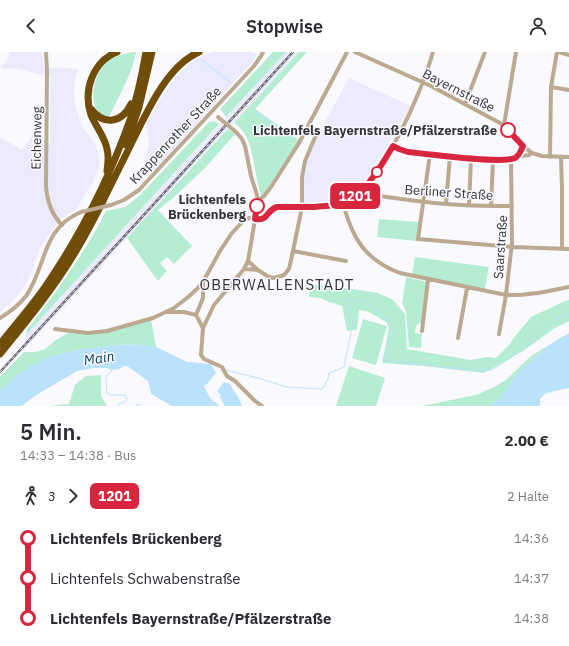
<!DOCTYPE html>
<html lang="de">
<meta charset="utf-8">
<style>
body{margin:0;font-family:"IBM Plex Sans",sans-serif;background:#f7f7f7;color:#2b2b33;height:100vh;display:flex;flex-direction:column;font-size:15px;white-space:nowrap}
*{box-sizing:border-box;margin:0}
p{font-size:13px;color:#7c7c81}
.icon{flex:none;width:22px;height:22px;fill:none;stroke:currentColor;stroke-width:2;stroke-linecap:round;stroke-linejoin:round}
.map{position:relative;height:354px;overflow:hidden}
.side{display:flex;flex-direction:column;background:#fff;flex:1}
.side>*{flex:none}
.badge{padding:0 8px;border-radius:6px;font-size:14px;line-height:26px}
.map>.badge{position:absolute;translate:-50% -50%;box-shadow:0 0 0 2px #fff}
.legs{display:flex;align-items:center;gap:6px;height:44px;padding:0 20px;font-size:13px}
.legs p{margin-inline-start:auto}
.overview{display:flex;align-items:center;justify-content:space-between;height:68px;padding:0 20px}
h1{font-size:22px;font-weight:600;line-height:30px}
ul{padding:0 20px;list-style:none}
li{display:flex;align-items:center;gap:14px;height:40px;font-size:15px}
li i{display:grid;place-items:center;width:6px;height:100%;margin:0 5px;background:currentColor}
li i::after{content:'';width:10px;height:10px;margin:-5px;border:3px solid;border-radius:50%;background:#fff}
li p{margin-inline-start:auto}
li:first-child i{background:linear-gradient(#0000 50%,currentColor 0)}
li:last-child i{background:linear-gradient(currentColor 50%,#0000 0)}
header{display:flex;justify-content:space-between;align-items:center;height:52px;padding:0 20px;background:#fff;font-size:18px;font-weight:600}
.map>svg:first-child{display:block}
.built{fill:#ecebfe}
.green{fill:#b5edd2}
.water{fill:#bbe2fc}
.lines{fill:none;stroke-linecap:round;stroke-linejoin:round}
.stream{stroke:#bbe2fc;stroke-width:1}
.street{stroke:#bba990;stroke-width:4}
.highway{stroke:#704d09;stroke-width:7}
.rail-casing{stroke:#6d6c71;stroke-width:2.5}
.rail{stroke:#faf9fe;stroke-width:1;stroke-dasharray:3;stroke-linecap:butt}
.street-bridge{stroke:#bba990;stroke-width:4}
.line-1-casing{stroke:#fff;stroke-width:9}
.line-1{stroke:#d7263d;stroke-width:6}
.stop-1-dot{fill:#fff;stroke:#d7263d;stroke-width:2}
.labels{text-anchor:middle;stroke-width:3;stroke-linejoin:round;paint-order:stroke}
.street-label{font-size:13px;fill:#343338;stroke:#faf9fe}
.stop-label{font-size:13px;font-weight:bold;fill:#343338;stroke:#faf9fe;text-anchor:end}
.water-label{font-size:14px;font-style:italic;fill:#0d435f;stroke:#faf9fe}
.quarter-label{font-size:15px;letter-spacing:1px;fill:#343338;stroke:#faf9fe}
</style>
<header><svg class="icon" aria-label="back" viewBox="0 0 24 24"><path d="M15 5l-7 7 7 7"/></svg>Stopwise<svg class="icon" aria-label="person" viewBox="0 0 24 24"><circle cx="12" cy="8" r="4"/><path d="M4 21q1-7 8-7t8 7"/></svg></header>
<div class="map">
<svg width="569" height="354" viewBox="0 0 569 354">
<rect width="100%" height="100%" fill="#faf9fe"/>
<path class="built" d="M 10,0 L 42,0 L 44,16 L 61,16 L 78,17 L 75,29 L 74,42 L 75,52 L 79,66 L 84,77 L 94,90 L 98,100 L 100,108 L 98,119 L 93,130 L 75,159 L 67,163 L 61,167 L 54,176 L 40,196 L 32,220 L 24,235 L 13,249 L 0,260 L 0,85 L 22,98 L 32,84 L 45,93 L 50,92 L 50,25 L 18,17 L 0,16 L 6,10 Z
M 213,0 L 251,0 L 257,2 L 252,11 L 233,31 L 153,120 L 143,116 L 149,93 L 146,71 L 159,48 L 175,26 L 189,12 L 200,5 Z
M 286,0 L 299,0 L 23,299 L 26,283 Z
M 349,26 L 411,54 L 386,96 L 357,140 L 335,149 L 323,152 L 304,153 L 304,123 L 305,112 L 316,86 Z"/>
<path class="green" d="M 136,0 C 133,20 118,46 109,65 C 109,65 104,64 103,63 C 86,54 94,24 104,13 C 112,4 125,1 136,0 Z
M 273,0 L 286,0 L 226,65 L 221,58 L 221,56 Z
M 299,0 L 307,0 L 255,57 L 299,88 L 265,140 L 261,144 C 259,137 257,129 256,122 C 252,103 251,82 234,71 Z
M 214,69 L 219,72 L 26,283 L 27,278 C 56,240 85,201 106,159 L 125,155 L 133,149 L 141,142 L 209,70 Z
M 228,77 L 235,82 L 205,116 L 174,145 L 158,158 L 192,194 L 174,212 L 167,205 L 160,211 L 167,219 L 158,229 L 127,186 Z
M 379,167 L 419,170 L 417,189 L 377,185 Z
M 415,205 L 489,215 L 485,237 L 412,223 Z
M 406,225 L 427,230 L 422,269 L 416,274 L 415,281 L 422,282 L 421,296 L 409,295 L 406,260 L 402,251 Z
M 309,232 L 353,237 L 377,241 L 392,247 L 405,262 L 407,297 L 471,308 L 487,305 L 496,306 L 510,292 L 512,288 L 531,265 L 565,249 L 569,248 L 569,269 L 555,276 L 523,299 L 484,321 L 423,314 L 382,311 L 389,276 L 386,270 L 369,260 L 359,258 L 357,278 L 347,279 L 342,254 L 329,250 L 321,246 L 309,245 Z
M 151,267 L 156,295 L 129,292 L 83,297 L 51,304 L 14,325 L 0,339 L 0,325 L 24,300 L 35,300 L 45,297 L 56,288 L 68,281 L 88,282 Z
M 363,267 L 387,274 L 376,313 L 352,306 Z
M 549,293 L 514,325 L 502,344 L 492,354 L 422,354 L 476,343 L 496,334 L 506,328 L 531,304 Z
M 349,314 L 385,326 L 376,354 L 336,354 Z
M 101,323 L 101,344 L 107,354 L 49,354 L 69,352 L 75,333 L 86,324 Z"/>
<path class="water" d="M 569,281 L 569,336 L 546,341 L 540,347 L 540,354 L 492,354 L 502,344 L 514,325 L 549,293 Z
M 129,292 L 156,295 L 187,310 L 211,312 L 216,321 L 207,332 L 204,334 L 210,346 L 220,354 L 172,354 L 151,342 L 148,329 L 127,314 L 124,314 L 120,317 L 112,318 L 106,316 L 94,316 L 77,319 L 33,345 L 22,354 L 0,354 L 0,339 L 16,323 L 51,304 L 83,297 Z
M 224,330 L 230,332 L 238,345 L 242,354 L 225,354 L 220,345 L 221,343 L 217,339 Z"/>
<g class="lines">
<path class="stream" d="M 201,7 L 230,30
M 240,37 L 243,41
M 255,60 L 295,88
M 112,318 L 110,321 L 107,323 L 106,328 L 107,341 L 110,343 L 125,343 L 127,347 L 125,350 L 118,352 L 119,354
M 226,318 L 258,326 L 287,335 L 322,337 L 328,327 L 329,321 L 344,315 L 353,271 L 349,247 L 365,249 L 383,263 L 392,275 L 392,292 L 386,308 L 472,318 L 491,318 L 511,306 L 531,288 L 556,268 L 569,261
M 136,354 L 137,352 L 140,354"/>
<path class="street" d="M 46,0 L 47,19 L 46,134 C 47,148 51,162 62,173
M 355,0 L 431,34 L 500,71 L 508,77 L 523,94 L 532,101 L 542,104 L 569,105
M 559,0 L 569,3
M 551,35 L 569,38
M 465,52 L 485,0
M 504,73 L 516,0
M 236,80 L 242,87 L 245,94 L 251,124 L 257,143 L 258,150 L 248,209 L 244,217 L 214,253 L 203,276 L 201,303 L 204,307 L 222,315 L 227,324 L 235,329 L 254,348 L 262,354
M 393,94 L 399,97 L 408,99 L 468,106 L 493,108 L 511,107 L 516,105 L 529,103 L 532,101
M 430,102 L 418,187 L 512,195 L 569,197
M 517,105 L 521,100 L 523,94
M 550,105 L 551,35 L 557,0
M 561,105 L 562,136 L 562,197
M 360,140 L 366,142 C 393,146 419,150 447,152 C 468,154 490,154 512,154
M 258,149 L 264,144 L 271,135 L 299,91 L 347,0
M 343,151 C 352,186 365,208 400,221 L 506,243 C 528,244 548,239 569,235
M 446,152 L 450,104
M 111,153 L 124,148 L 139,138 L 254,14 L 261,4 L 263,0
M 469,153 L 471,107
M 491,154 L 493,108
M 293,199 L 346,209
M 248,209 L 257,217
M 244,217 L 258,218 L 269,225 L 273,226 L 281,224 L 284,223 L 289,217 L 293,199 L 302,155 L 302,125 L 305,109 L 316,83 L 307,77
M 168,260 L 184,260 L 196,263
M 196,263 L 203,246 L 203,230
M 196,263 L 203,276
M 0,266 C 10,260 19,253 26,244 C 47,214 41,177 81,160
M 55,277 L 88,281 L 107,279 L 153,266 L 174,256 L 187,246 L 198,236 L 203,230 L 220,199 L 232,181 L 243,169 L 249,166 L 262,167 C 268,163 270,157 277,155 C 295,155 328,157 344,150 C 382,134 422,39 433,0
M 422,279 L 428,228
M 499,282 L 506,243 L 512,191 L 511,107
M 458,286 L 467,236"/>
<path class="highway" d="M 91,57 C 104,74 122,71 131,52
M 126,93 L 139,55 L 152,0
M 107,119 C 108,112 109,104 107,97 C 105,85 96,75 91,63 C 83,39 92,10 117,0
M 0,292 C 15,273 31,255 45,235 C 80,184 109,127 130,68 C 137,46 142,23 146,0
M 0,302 C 27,269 54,236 76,199 C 85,184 94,167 102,151 C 112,130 123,109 133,88 C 148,58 167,14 199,0"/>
<g class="rail-casing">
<path id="rail" d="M 0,320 L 293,0"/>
</g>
<use href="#rail" class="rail"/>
<path class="street-bridge" d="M 218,65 L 236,80
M 81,160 L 111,153"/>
</g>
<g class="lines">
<g class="line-1-casing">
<path id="line-1" d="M 257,154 L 255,167 C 269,169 266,158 277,155 C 290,155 302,155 315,155 C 324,154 334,154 342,151 C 365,143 381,114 393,94 L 399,97 L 408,100 C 438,103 469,108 499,108 C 504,108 510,108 515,106 C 519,104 521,99 523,94 L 508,78"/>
</g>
<use href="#line-1" class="line-1"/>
</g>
<g class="stop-1-dot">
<circle cx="508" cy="78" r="7"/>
<circle cx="377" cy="120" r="5"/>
<circle cx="257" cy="154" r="7"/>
</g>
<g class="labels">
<g class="street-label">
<text transform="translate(459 38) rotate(27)" y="5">Bayernstraße</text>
<text transform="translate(175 83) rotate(-47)" y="5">Krappenrother Straße</text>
<text transform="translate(36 86) rotate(-89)" y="5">Eichenweg</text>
<text transform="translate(449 140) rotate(4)" y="5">Berliner Straße</text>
<text transform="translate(500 195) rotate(-86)" y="5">Saarstraße</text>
</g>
<g class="stop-label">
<text x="497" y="83">Lichtenfels Bayernstraße/Pfälzerstraße</text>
<text x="246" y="152">Lichtenfels<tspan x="246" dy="15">Brückenberg</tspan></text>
</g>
<g class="water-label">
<text transform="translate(99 306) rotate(-9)" y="5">Main</text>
</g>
<g class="quarter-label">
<text x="277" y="238">OBERWALLENSTADT</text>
</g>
</g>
</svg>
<b class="badge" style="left:355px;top:144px;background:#d7263d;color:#fff">1201</b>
</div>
<section class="side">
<div class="overview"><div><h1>5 Min.</h1><p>14:33 – 14:38 · Bus</p></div><b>2.00 €</b></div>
<div class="legs"><svg class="icon" aria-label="walk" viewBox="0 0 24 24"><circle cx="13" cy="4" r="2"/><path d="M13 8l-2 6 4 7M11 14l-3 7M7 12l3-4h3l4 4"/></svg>3<svg class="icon" aria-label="forward" viewBox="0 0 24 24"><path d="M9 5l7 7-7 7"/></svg><b class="badge" style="background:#d7263d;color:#fff">1201</b><p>2 Halte</p></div>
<ul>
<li><i style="color:#d7263d"></i><b>Lichtenfels Brückenberg</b><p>14:36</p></li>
<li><i style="color:#d7263d"></i><span>Lichtenfels Schwabenstraße</span><p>14:37</p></li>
<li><i style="color:#d7263d"></i><b>Lichtenfels Bayernstraße/Pfälzerstraße</b><p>14:38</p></li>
</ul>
</section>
